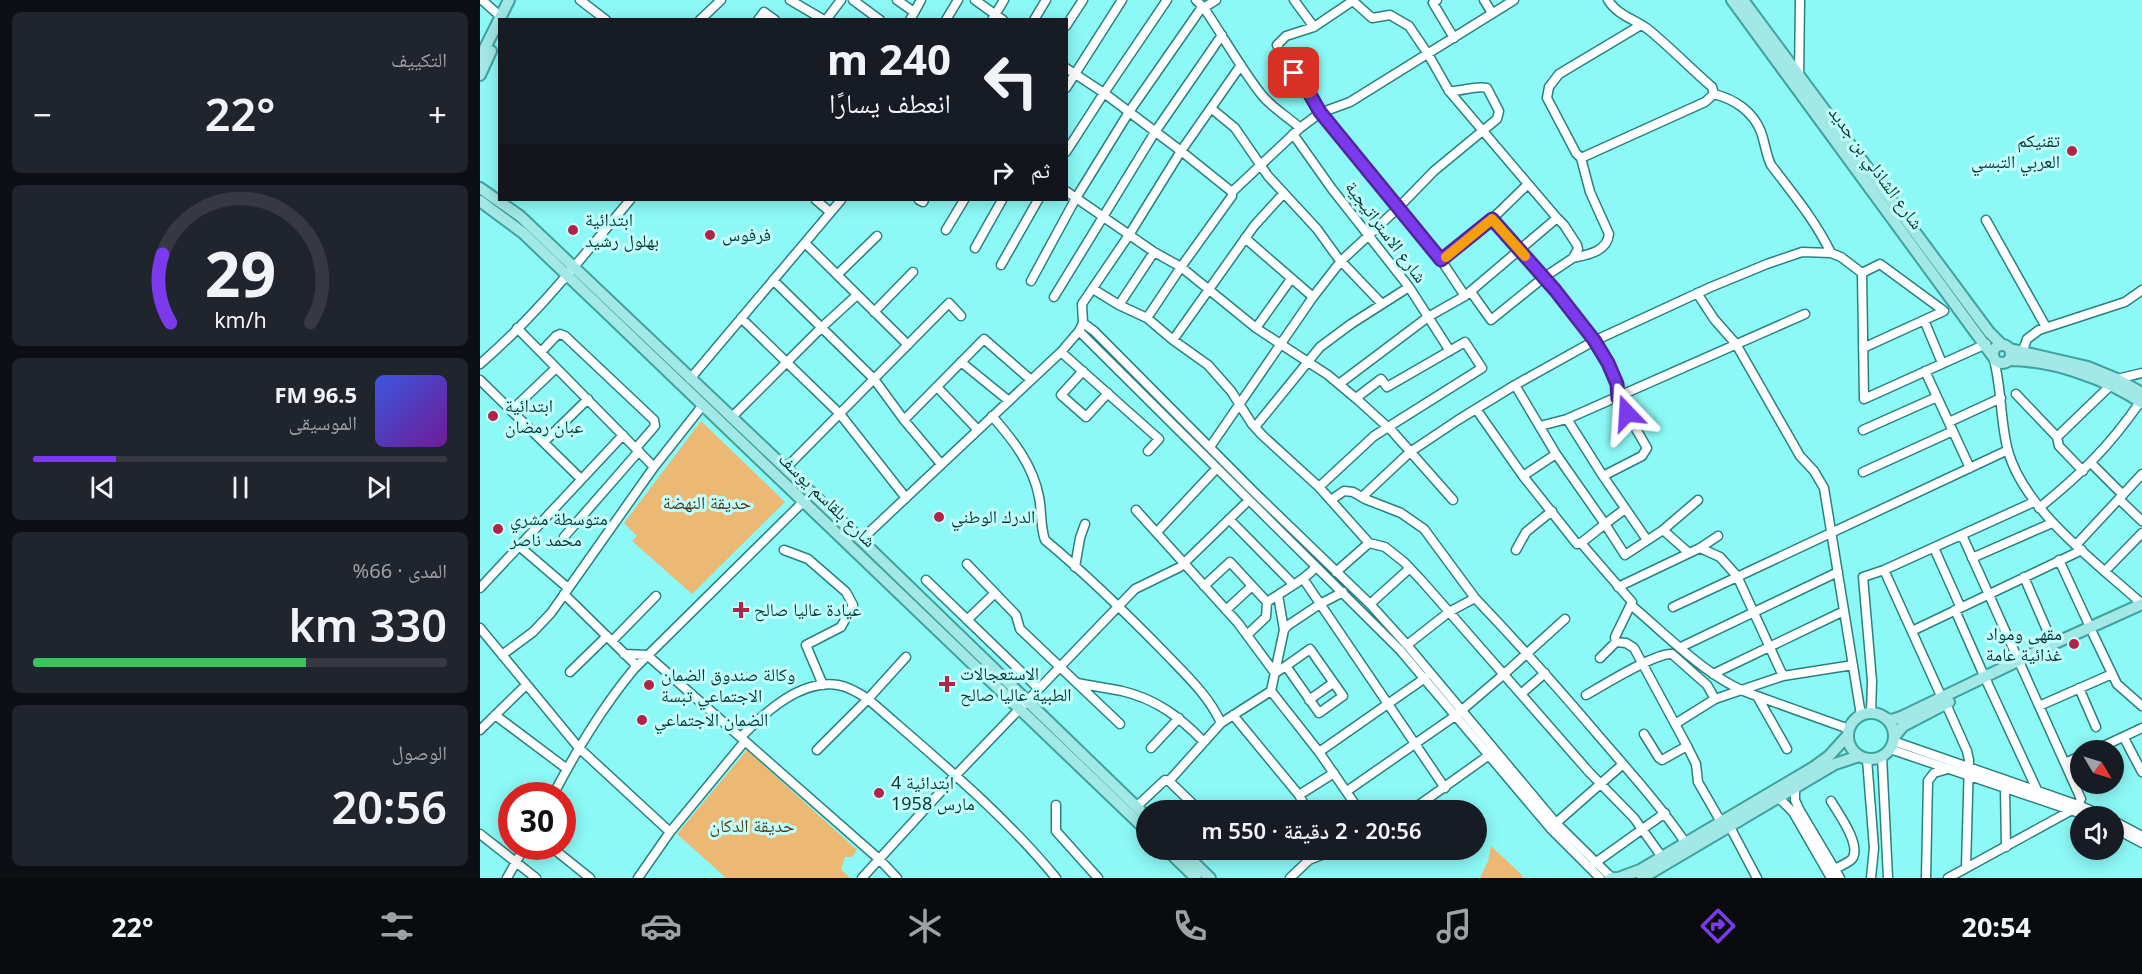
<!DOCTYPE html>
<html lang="ar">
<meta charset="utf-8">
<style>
body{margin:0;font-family:"Noto Sans","Noto Naskh Arabic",sans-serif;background:#20242c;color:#f1f3f6;direction:rtl;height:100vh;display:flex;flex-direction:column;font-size:22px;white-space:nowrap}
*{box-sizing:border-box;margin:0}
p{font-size:20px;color:#9ea1a6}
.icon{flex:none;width:33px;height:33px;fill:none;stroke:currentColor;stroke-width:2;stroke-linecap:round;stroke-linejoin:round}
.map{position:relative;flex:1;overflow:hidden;direction:ltr}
.drawer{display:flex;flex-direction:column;gap:12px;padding:12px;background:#0d0f14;width:480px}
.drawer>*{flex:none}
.top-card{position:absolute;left:18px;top:18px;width:570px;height:183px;border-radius:0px;box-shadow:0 3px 15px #0003;direction:rtl;background:#171b24;color:#f1f3f6;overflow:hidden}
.needle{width:39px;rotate:128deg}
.fabs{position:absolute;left:1590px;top:740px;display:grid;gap:12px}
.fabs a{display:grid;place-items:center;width:54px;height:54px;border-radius:50%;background:#171b24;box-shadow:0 3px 15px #0003;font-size:30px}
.speed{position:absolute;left:18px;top:782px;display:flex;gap:12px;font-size:30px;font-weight:700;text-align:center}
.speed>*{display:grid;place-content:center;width:78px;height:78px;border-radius:50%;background:#171b24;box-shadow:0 3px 15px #0003;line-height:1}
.speed .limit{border:9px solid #d22;background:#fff;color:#111}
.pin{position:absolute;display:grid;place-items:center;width:51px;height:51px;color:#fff;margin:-26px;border-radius:12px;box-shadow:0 3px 9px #0006}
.me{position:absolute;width:66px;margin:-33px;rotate:340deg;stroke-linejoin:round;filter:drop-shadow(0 0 4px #0008)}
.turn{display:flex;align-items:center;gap:21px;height:126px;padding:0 18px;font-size:27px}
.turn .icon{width:78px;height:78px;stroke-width:2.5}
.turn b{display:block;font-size:42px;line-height:51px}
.then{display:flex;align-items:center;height:57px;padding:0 18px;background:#0003;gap:12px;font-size:22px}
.big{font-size:45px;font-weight:600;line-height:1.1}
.drawer .widget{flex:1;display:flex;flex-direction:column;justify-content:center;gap:9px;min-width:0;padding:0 21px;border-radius:9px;background:#20242c}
.drawer .dial{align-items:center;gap:0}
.dial svg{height:156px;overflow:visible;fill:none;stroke:#363941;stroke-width:7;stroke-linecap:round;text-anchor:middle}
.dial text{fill:#f1f3f6;stroke:none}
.song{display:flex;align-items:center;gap:18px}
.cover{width:72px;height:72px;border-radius:9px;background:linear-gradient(135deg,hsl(230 70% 55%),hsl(280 70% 35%))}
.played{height:6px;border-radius:3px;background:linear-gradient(90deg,#7c3aed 20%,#363941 20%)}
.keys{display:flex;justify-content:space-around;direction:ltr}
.heat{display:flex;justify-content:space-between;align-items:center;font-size:33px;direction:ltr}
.charge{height:9px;border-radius:4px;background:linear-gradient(90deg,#34c759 66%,#363941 0)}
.trip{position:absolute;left:656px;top:800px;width:351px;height:60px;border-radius:30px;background:#171b24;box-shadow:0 3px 15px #0003;font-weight:600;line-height:60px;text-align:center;direction:rtl}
.menu{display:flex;height:96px;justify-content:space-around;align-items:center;background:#090b0e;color:#9ea1a6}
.menu .icon{width:42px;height:42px}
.menu .active{color:#7c3aed}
.menu b{font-size:27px;color:#f1f3f6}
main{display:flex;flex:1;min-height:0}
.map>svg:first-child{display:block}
.green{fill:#ecb975}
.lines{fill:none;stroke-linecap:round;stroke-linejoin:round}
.minor-casing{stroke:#2a817f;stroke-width:11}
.major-casing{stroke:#41a19e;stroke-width:14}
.minor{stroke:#fff;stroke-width:8}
.major{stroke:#a1e8e6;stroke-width:10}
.route-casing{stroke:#51269a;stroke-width:15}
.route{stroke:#7c3aed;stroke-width:10}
.slow{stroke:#f59e0b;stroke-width:10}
.poi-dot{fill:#b42246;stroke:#c2fefc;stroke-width:2}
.labels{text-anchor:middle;stroke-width:6;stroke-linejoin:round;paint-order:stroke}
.poi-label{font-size:18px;fill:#043837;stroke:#c2fefc;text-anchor:start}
.street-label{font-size:18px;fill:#043837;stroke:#c2fefc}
.park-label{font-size:18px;fill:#513917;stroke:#c2fefc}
</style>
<main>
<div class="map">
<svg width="1662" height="878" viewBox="0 0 1662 878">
<rect width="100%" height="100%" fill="#8cf9f6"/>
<path class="green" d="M221,421L305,502L212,594L152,541L157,536L144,523Z
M267,750L377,850L372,857H365L361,869L370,878H246L197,834Z
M1011,846L1041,874L1043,878H1000L1008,861Z"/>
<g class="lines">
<defs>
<path id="minor" d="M2,0L21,17
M100,0L126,20
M310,0L344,20
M373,0L400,20
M417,0L434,12
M495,0L523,20
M716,0L724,8C743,36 760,67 781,94C792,108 807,116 820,128
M814,0L834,27
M874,0L834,27L806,36L797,45L805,62L824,84L840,113L961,260L985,296
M957,0L953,3L974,38
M1004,0L1012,13
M1128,0C1138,16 1155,19 1169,30C1191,48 1210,68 1232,87L1234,94L1225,102L1101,158L1096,153L1067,98L1069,87L1079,74L1161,25
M873,1L892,18L910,15L929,26L948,54L969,91L1048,184L1012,219L1063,278L1075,290L1114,341L1133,375L1137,384L1138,398L1167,448L1162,456L1123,476
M220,20L241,0
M278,20L284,12L295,20
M346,20L361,0
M430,20L441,0
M466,20L478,0
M512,20L524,0
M554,20L566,0
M586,26L603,0
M586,68L624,93L701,151L752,192V196L701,267L667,318
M1319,78L1320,0
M586,88L642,0
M1234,94C1254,99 1273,111 1281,132C1285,143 1286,155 1291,165C1313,194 1335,220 1351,253
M732,109L755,128L788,176L837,229L858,258L902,304
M813,134L852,189L929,287L970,351
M586,152L624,93L687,0
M1048,184L1077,218
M586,191L674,252L701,267L776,328L848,375L879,401L912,431L973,500
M752,192L820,128L840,113L870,102L1034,0
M336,200L350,212
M439,200L443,202L444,200
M1506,220L1566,327
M466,230L484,200
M765,238L833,297
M325,243L428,345
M495,248L522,200
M1093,258C1107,255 1127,252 1129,234L1110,192L1101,158
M961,260L1012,219
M521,265L558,200
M1382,273L1384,399L1506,344
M1382,273L1400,264L1464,311L1383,348
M357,275L397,236
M293,280L394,379L424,420L461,464
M551,281L596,198L649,112L720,10L736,0
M613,289L639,305L667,318L693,340L728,365L751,391L772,424L782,435L839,487L889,543L905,547L924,562L942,581L1109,772L1154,818L1182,857
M1217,293L1234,319L1256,344L1320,456L1334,471L1344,488L1381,715
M574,297L675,132L742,35
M639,305L674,252
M394,312L433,272
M261,318L360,414L426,498
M1444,320L1462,363
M603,323L614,331L775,493L890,604L927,645L1076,823L1132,878
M37,328L174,467
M776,328L811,279
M599,331L920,650L1071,829L1120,878
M693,340L774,226L804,193
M61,352L76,336L80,334L85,336L174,420L175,426L156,448
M581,352L679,439L668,451
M1542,353L1547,339L1559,330L1645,302L1662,290
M1514,360C1522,390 1520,421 1528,451C1545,511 1617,563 1662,604
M481,362L529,401
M0,364C56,316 103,256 150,200
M603,371L581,395L606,417L628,393
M1445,371L1490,468
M210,379L361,200
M1637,379L1662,373
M0,380L101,479
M859,384L948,317L985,296L1077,218L1084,225L1097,245L1098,249L1093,258L1063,278L1011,320L991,292
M457,387L498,430
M1536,394L1577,437
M996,409L1043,476L1097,544L1101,543L1125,524L1076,454L1035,385
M31,411L76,368
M512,416C533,440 553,465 559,497C562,511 560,526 565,540C607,575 647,614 686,654C706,675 729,696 741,723
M251,418L342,327L377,295
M424,420L504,339L551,380
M1469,422L1521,398
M1060,426L1087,419
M775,427L840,347L871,324L929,287
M1383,430L1457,397
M64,442L108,399
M730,447L833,297L861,261L917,209L954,171L1017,119L1019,111L1007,88C994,85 982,92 969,91
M1611,463L1643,495
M305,469L469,303L481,316
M1603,471L1579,446L1577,437L1631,385
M1383,472L1473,431
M1043,476L1076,454
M839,487L894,436L1002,368L985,342L907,387L901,379L876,398
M882,497L930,452L978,420L1035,385L1114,341L1231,287L1287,264L1322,252L1351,253L1361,257L1382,273
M1639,499L1662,521
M851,500L864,491L873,492L885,499L921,513L944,529L995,598L969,612L927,645
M1559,508C1601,474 1629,447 1660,402
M1145,509L1125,524L1145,555L1183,530
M656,510L758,623L795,673L806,666
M749,519L813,584
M677,532L737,468
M84,537L159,451
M381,540L581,352L599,331L603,323L602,304L649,235L701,151L761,65
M1167,540L1123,476L1087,419L1325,314
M1101,543L1152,602L1135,637L1136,642L1120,658
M1596,545L1662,474
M39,546L88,588
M1220,548L1240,557L1257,576L1303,676
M1454,548L1480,606
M304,550L328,559L366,592L373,605L361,627L326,645L343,685
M1036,550L1046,532L1072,511
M1209,553L1183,530L1218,500
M1492,558L1572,523
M1579,560L1610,627
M487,564L536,615L540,629L640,724
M595,567L600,538L605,524
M1404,570L1462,698
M1625,571L1662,533
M856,572L889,543
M1544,577L1573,644
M446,580L559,689
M824,580L965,788
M724,586L750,562L787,602L798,595
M1138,587L1220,548L1238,536
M0,588L143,435
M84,594L157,666
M995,598C1038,643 1078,688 1118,735C1148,770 1179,804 1205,842
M890,604L930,568
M1152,606C1188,636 1231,682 1277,696
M1193,607L1528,450
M746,610L772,586
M1475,610L1505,678
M487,620L515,593
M0,628L99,748L190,832
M804,630L798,595C811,586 824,580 835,568
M1432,631L1602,550
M1613,634L1637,684L1662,706
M767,635L786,617L787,602
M132,641L176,596
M1136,642L1146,643L1154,648L1207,746L1216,764L1218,782L1241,822
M1201,647L1358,572
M830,649L863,696L839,713L806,666Z
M144,654L167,655L399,859L417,878
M22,655L53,632L71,613L174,467L223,405
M90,672L127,636
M1233,674L1364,611
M1507,682L1558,792
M597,683C612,686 627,688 642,691C676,699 700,717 724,742
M1599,688L1616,727
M791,691L839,752L879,810
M1041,694L1065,673
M1106,695C1122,686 1176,652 1192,654L1227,685L1235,699L1195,724
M1235,699L1303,676L1373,665
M829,700L853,683
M1466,704L1487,751L1489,760L1486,868
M1559,706L1632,674
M1391,713L1392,681L1383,577L1404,570L1554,502
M15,715L87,769
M753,715L819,795L827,810
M0,730L46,685
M1164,734L1179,758L1182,760L1207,746
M261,737C285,712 321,679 358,685C369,687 379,693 388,699C453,756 521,811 576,878
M1644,738L1662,772
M1413,741L1598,805L1624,816
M671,748L699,718
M1307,749L1277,696L1369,729
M1410,749L1608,816
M337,750L388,699L426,657
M1615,750L1662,728
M839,752L945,678
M1402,756L1408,878
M1387,759L1394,848L1391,878
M1585,763L1600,756
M689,781L741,723L791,691L804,630L807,626L840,604L863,592
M1525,788L1526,847
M1315,790V800L1319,809L1360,878
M867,791L975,716L1023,675L1085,619
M73,795C97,750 121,709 154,669L324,501
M819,795L854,773
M1299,798L1313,812L1351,878
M1351,801C1358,813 1382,845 1372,859C1368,863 1360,866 1355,869
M576,805V831L618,878
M656,807L685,780L689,781L716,807
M932,810L1012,753
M1634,821L1662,836
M1076,823L1143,764
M1250,827L1277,878
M1634,828L1662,843
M0,834L56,878
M70,846L110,878
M1115,863L1185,813
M27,878L45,846
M158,878L190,832L265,741
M382,878L475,776L655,589L700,567L768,501
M810,878L829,860L857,849
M1446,878L1448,781L1454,773L1468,769
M1468,878L1592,810L1598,805L1601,799L1482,535"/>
<path id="major" d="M1252,0L1512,355
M1263,0L1509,332L1522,345
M0,58L29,0
M0,75L11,51
M0,188L40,216L381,540L666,816
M0,201L43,233L132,318L666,830
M1513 354a9 9 0 1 1 18 0a9 9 0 1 1-18 0Z
M1530,349L1608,367L1637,379L1662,393
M1529,360C1572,360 1627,379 1662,403
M1368 736a23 23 0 1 1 46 0a23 23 0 1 1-46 0Z
M1407,719L1412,720L1421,717L1573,644L1662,604
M1414,737L1423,726L1469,702
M686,849L716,878
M700,849L730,878
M1141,877L1160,870L1334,767L1349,756L1368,735
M1131,878H1143
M1162,878L1355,764L1379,756"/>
</defs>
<use href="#minor" class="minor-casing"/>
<use href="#major" class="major-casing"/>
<use href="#minor" class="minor"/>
<use href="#major" class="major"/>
</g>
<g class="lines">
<defs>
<path id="route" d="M814,73L824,84L840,112L961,260L1012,219L1075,290L1114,340L1128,363L1137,384L1138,398L1147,413"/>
</defs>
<use href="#route" class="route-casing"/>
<use href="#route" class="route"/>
<path class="slow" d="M966,257L1012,219L1045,256"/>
</g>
<g class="poi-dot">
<circle cx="1592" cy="151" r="6"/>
<circle cx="93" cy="230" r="6"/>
<circle cx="230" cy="235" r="6"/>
<circle cx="13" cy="416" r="6"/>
<circle cx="459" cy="517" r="6"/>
<circle cx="18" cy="529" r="6"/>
<path d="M258 601h6v6h6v6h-6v6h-6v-6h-6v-6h6z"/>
<circle cx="1594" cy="644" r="6"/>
<path d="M464 675h6v6h6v6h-6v6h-6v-6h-6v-6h6z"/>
<circle cx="169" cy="685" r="6"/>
<circle cx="162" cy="720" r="6"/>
<circle cx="399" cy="793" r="6"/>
</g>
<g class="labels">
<g class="poi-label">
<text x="1580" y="147" text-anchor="end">تقنيكم<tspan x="1580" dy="21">العربي التبسي</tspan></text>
<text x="105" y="226">ابتدائية<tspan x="105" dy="21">بهلول رشيد</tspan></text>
<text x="242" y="241">فرفوس</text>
<text x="25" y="412">ابتدائية<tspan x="25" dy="21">عبان رمضان</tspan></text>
<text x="471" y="523">الدرك الوطني</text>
<text x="30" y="525">متوسطة مشري<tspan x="30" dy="21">محمد ناصر</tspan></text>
<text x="274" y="616">عيادة عاليا صالح</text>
<text x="1582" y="640" text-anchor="end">مقهى ومواد<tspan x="1582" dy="21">غذائية عامة</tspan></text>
<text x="480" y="680">الاستعجالات<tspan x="480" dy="21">الطبية عاليا صالح</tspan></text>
<text x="181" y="681">وكالة صندوق الضمان<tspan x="181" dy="21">الاجتماعي تبسة</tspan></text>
<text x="174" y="726">الضمان الاجتماعي</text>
<text x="411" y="789">ابتدائية 4<tspan x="411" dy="21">مارس 1958</tspan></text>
</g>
<g class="street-label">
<text transform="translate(1396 168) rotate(54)" y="6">شارع الشاذلي بن جديد</text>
<text transform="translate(906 232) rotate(53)" y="6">شارع الاستراتيجية</text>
<text transform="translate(347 500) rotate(44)" y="6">شارع بلقاسم يوسف</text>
</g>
<g class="park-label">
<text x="227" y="509">حديقة النهضة</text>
<text x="272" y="832">حديقة الدكان</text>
</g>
</g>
</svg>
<div class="fabs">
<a><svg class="needle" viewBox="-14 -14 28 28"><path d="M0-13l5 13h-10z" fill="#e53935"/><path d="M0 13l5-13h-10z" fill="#9ea1a6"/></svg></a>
<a><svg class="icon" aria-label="sound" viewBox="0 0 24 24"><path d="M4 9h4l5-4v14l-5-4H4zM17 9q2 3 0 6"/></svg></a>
</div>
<div class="speed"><div class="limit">30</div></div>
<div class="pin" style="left:814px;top:73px;background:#d93025"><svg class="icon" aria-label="arrive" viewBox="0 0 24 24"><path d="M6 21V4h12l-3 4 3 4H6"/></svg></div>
<svg class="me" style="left:1147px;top:413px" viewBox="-20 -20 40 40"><path d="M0-17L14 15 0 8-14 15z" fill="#7c3aed" stroke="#fff" stroke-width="4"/></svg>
<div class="trip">20:56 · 2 دقيقة · 550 m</div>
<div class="top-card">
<div class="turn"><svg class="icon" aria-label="left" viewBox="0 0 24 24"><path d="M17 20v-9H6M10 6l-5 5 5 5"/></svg><div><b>240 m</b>انعطف يسارًا</div></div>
<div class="then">ثم<svg class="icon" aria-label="right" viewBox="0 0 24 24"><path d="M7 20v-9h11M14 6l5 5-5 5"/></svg></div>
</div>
</div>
<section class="drawer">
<div class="widget"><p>التكييف</p>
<div class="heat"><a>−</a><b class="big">22°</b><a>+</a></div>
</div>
<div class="widget dial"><svg viewBox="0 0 100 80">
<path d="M14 69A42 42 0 1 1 86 69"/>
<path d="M14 69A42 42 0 0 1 10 34" stroke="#7c3aed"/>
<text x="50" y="56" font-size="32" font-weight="700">29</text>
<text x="50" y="72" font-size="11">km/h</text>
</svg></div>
<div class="widget">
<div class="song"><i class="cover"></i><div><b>96.5 FM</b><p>الموسيقى</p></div></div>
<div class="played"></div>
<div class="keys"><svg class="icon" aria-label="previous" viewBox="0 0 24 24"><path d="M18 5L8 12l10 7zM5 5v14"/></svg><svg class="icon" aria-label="pause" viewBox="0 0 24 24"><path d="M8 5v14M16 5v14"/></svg><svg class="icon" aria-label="next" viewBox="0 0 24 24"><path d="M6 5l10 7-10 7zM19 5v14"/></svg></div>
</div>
<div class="widget"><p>المدى · 66%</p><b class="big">330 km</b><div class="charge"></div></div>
<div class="widget"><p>الوصول</p><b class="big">20:56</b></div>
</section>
</main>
<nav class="menu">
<b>20:54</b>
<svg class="icon active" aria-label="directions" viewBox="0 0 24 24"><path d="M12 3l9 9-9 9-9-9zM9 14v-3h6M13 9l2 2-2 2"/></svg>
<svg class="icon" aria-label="music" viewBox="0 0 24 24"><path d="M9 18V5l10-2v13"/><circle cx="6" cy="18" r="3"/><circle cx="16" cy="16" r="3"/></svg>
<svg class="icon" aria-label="phone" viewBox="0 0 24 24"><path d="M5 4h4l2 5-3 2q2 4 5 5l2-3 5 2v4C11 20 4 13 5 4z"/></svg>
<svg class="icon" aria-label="climate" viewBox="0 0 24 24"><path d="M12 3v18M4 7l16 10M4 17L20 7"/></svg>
<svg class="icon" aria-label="car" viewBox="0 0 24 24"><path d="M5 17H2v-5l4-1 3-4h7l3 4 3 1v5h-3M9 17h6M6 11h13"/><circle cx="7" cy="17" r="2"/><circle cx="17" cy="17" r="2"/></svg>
<svg class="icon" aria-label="filters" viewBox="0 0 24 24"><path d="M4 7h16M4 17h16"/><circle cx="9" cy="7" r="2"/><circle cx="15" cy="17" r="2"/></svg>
<b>22°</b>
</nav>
